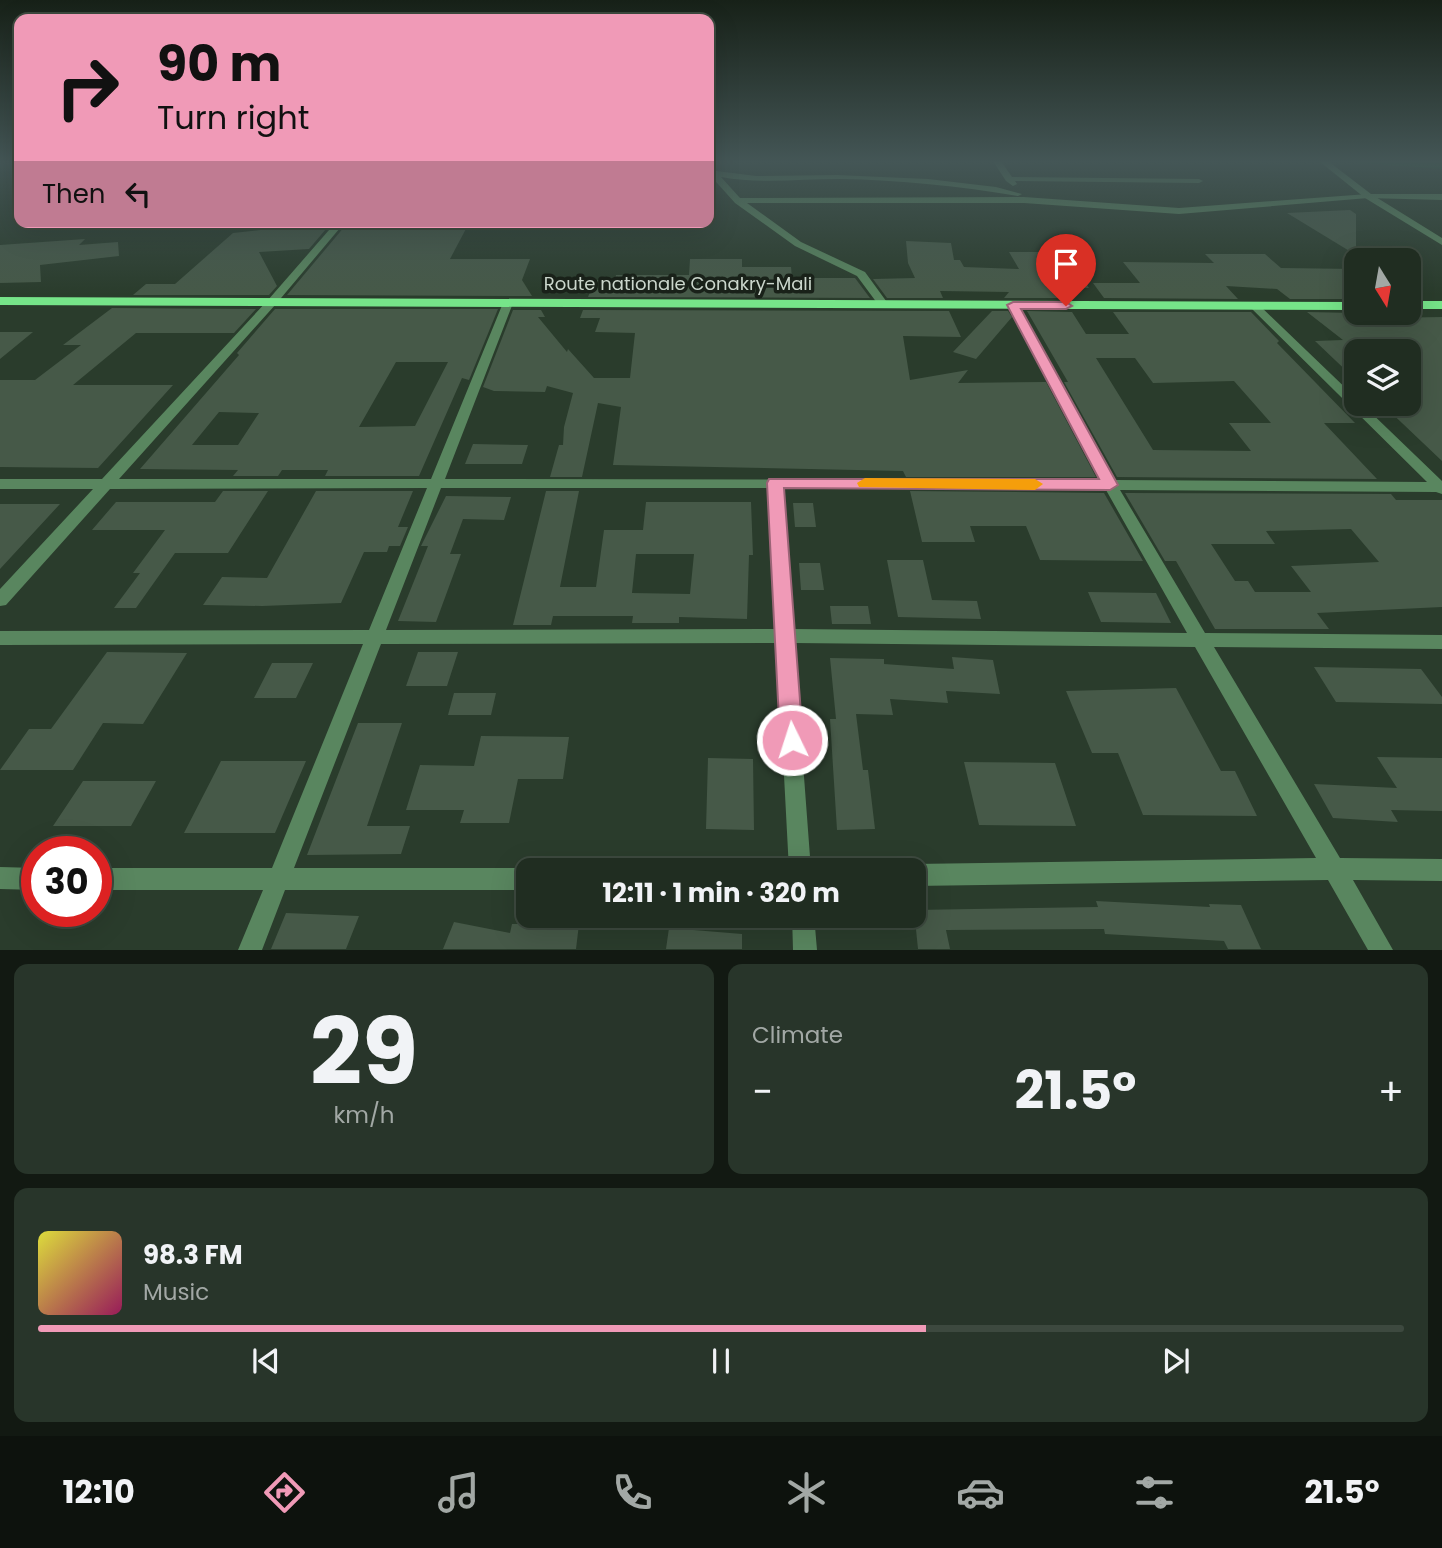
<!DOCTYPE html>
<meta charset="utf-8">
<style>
body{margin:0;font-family:Poppins,sans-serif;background:#28352a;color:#f1f3f6;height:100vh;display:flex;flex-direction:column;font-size:26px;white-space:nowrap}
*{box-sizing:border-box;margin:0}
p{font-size:23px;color:#a2a8a5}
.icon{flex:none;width:38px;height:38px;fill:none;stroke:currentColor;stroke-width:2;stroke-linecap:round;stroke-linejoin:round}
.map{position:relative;height:950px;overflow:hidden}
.details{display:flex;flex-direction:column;gap:14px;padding:14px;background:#121912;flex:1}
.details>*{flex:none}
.banner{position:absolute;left:14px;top:14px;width:700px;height:214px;border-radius:14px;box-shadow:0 7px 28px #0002,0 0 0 2px #3d493f;background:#f09ab7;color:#111;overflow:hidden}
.needle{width:46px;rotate:169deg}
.fabs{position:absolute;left:1344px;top:248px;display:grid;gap:14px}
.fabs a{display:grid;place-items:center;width:77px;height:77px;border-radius:14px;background:#202d21;box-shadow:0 7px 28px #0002,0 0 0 2px #3d493f;font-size:35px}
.speed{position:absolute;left:21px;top:836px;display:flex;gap:14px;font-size:35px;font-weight:700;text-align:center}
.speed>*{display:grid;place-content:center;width:91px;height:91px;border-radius:50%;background:#202d21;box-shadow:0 7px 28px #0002,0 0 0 2px #3d493f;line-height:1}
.speed .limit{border:10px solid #d22;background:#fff;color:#111}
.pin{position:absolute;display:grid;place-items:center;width:60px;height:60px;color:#fff;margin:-72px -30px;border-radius:50% 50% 50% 0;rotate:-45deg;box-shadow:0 0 7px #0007}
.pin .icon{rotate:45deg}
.me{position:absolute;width:77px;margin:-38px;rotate:356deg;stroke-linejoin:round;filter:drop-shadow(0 0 5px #0008)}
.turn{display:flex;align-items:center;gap:24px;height:147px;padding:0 28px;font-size:32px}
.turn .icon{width:91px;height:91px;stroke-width:2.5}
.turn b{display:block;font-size:49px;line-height:60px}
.then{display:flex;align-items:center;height:66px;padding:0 28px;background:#0003;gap:14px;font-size:26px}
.big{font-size:52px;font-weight:700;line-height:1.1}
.details .tile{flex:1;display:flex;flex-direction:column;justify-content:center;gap:10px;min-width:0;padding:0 24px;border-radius:14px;background:#28352a}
.details .dial{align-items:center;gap:0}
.dial b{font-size:91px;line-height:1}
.song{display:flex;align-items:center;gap:21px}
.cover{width:84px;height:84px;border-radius:10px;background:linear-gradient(135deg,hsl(60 70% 55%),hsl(330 70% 35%))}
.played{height:7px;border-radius:4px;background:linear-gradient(90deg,#f09ab7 65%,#3d493f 65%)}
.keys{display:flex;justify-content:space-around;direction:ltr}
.heat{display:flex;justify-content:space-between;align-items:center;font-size:38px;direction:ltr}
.details .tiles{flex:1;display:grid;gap:14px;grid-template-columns:1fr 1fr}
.tile:last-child{grid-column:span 2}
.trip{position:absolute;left:516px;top:858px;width:410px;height:70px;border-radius:14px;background:#202d21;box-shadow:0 7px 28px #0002,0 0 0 2px #3d493f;font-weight:700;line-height:70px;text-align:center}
.menu{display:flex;height:112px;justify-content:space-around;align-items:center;background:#0d120d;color:#a2a8a5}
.menu .icon{width:49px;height:49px}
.menu .current{color:#f09ab7}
.menu b{font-size:32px;color:#f1f3f6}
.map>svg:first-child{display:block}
.green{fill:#135b26}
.building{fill:#465948;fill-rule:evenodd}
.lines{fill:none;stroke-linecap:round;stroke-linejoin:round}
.minor{fill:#59865f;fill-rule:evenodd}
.tertiary{fill:#59865f;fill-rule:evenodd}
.trunk{fill:#76e489;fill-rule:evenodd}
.route{fill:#f09ab7;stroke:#9c6477;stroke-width:2}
.slow{fill:#f59e0b}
.labels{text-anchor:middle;stroke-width:7;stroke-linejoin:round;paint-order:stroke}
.far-street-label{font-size:18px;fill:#cbd6cc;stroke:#192119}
</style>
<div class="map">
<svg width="1442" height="950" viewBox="0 0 1442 950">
<rect width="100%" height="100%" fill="#2a3c2c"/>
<path class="green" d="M1355,161H1442V169L1359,163Z"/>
<path class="building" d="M1350,210L1356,214V255L1287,213Z
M332,222L309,249L259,252L277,286L269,295H133L146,284H175L233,233Z
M468,225L450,259H530L522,280L532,296L287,295L345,226Z
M85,239L79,245L118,242L119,256L40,265L41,282L0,283V245Z
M906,241L951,243L954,260H960L964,267L1019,269L1009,252H1046L1059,269L1077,270L1089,288L1055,287L1063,298H1004L1009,292L940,291L943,298H887L873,279L915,278L908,263Z
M1205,254H1265L1281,268L1356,269V299H1290L1277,289L1226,286L1238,299L1104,298L1093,283H1140L1123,262L1214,263Z
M690,259H742V267H791L792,278H855L870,298L588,297L595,280H615L616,275H689Z
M112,308L256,309L234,333H136L73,385H173L98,468L0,467V380H35L81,345H63Z
M275,309H498L469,380L462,378L419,476H325L328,470H282L278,476H233L238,470L140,469L239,355L237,353ZM396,362H448L415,426L359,427ZM219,412L259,413L238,445H192Z
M513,310H541L545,317H538L567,352L568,349L594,378H630L635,333L595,332L600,318H580L583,310L949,311L961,337L903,336L910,380L968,370L958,383L1046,382L1096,477H906L903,471L613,465L621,407L598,403L582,477H550L559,445H563L564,427L573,393L547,386L545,392L494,391L483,387Z
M992,311H1008L1012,317L976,359L953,352Z
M1027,311L1072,312L1086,334H1129L1113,312H1251L1279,341L1277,343L1355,423H1324L1377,479L1117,477L1064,382H1068ZM1096,358H1135L1153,383L1234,381L1271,423H1229L1251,451L1153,450Z
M1307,312L1356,313V315L1382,316L1385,318L1442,317V461L1382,404H1409V349L1356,350V380L1315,341L1343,340Z
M0,332H33L0,359Z
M473,444L528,445L522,464H465Z
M223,491H268L228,553H175L136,608H114L140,573H133L165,530H92L116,502H215Z
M316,491H413L398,527H408L400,546H389L387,552H364L341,603L262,606L203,605L222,577L267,578Z
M546,491H579L560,587H596L604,530H643L646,502H751L753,555H749L747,619L679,617V623H632L633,616H553L551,625H513ZM636,554H694L690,594L632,593Z
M910,491L1104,493L1143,561L1040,560L1026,526H970L975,542H922Z
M1125,493L1391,494L1396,500H1442V607L1317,613L1329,629H1215L1176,561H1165ZM1351,529L1379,562L1291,566L1311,592H1255L1248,581H1235L1211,544H1275L1266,531Z
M446,496L511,497L504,520L463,519L450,554H461L436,622L398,621L428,546H421Z
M793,503H813L816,527H795Z
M0,504H60L0,569Z
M887,560H923L932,600L977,601L981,619L898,617Z
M799,563H820L824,590H801Z
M1088,592L1156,593L1171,623L1101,622Z
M830,606H868L871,624H832Z
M107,652L187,653L143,724L103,723L73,770H0L29,729H51Z
M418,652H458L447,686H406Z
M952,657L993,660L1000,694L946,691L948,703L890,699L893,715L856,714L863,770H868L875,829L837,830L830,719H836L830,658L884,659V664L954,669Z
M272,663H313L296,698H254Z
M1314,667L1421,669L1442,697V704L1336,702Z
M1176,688L1221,771H1235L1257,816L1143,815L1118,753H1092L1066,691Z
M454,693H496L491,715H448Z
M358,723H402L367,826H410L401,854L307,855Z
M481,736L569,737L563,779H518L509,823H460L464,810H406L420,765L474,766Z
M1377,757L1442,758V811L1391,810L1398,822L1333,818L1314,784L1397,788Z
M708,758L753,759L754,830L706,829Z
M221,761H306L275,833H184Z
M964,762L1055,763L1076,826L979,825Z
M83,781H156L131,826H53Z
M1096,901L1210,907L1209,904L1241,905L1261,949H1228L1224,941L1105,934L1104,929L946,930L950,949H918L914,910L1098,907Z
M286,913L359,916L346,949H271Z
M454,922L510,933L512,924H579L576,949H443Z
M669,928L742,934V949H666Z"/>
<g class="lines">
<path class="minor" d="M993,161H1001L1012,177L1199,179L1203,181L1199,183L1015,181L1017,184L1013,186L1006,181Z
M709,170L756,176L837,175L928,179L996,187L1022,194L1018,196C959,186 900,180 840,179C800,179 760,184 721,177L740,198L1024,197L1179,208L1368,194H1442V200L1368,198L1179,214L1024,203H747L801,242L865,272L889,305L884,308L880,307L857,276L795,246L735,203L709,174Z
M336,222H345L276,304L119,479H431L503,303L508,300L513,303L445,479L1100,480L1008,305L1013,302L1018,305L1115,480L1427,482L1249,306L1250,304H1258L1356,398V404H1362L1442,481V494L1436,492L1120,490L1205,633L1442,635V649L1214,647L1340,858L1442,859V881L1353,880L1393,950H1368L1328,880L914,886V870H905L914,864L1316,858L1195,647L794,643L811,870H789L777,643L381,644L294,868H528L532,870H528V890H285L262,950H238L263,890H96V868H272L363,644L0,645V631L369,630L427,488L110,489L6,605L0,606V589L93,489H0V479H102L268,300ZM441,488H768L776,629L386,630ZM782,488L1106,490L1187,633L793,629Z
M0,867L37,868V890L0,889Z
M792,915H814L817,950H793Z"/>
<path class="tertiary" d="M1319,161H1328L1371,194L1442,238V245L1365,198Z"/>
<path class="trunk" d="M0,297L1356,302V310L0,305Z
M1409,301H1442V309H1409Z"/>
</g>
<linearGradient id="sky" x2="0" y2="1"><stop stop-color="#172118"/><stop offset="0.55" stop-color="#445656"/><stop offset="1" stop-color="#445656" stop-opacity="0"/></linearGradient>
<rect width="1442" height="294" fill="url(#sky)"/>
<path class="route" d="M1013,302H1066L1072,306L1066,309H1021L1118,485L1110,490L784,488L803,740L799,747L792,750L784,747L780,740L767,483L769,479H1099L1007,305Z"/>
<path class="slow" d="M865,478L1035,479L1043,484L1035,490L859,487L857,483Z"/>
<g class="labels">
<g class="far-street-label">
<text x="678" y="290">Route nationale Conakry-Mali</text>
</g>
</g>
</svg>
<div class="fabs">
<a><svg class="needle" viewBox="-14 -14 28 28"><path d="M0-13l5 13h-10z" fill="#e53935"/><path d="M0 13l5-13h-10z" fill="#a2a8a5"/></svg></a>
<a><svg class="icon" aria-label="layers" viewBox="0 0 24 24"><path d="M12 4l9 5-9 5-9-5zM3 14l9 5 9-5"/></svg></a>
</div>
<div class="speed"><div class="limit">30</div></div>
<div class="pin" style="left:1066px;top:306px;background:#d93025"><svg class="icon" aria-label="arrive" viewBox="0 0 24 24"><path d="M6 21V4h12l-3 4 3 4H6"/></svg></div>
<svg class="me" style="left:792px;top:740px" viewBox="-20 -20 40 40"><circle r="17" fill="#f09ab7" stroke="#fff" stroke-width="3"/><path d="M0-11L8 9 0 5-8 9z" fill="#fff"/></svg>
<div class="trip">12:11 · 1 min · 320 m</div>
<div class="banner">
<div class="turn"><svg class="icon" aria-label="right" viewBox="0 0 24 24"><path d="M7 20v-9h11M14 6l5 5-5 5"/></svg><div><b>90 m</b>Turn right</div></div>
<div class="then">Then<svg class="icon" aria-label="left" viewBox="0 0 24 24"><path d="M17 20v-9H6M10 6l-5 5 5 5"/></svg></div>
</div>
</div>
<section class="details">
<div class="tiles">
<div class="tile dial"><b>29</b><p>km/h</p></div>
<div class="tile"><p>Climate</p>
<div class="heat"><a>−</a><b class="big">21.5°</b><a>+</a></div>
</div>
<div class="tile">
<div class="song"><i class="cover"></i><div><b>98.3 FM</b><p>Music</p></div></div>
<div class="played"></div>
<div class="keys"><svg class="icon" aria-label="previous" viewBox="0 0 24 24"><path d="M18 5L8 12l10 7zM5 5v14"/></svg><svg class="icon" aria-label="pause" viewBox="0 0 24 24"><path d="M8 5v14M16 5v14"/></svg><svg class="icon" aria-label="next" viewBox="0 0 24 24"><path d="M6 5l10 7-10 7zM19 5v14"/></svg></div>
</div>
</div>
</section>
<nav class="menu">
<b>12:10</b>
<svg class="icon current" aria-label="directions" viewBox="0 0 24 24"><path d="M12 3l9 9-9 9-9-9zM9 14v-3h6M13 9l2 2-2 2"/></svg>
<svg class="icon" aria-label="music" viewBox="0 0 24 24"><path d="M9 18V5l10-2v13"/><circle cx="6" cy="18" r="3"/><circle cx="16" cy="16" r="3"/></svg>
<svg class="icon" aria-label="phone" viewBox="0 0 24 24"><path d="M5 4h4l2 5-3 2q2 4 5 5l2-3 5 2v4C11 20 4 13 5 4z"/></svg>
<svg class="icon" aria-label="climate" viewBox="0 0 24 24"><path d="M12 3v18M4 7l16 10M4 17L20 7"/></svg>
<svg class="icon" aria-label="car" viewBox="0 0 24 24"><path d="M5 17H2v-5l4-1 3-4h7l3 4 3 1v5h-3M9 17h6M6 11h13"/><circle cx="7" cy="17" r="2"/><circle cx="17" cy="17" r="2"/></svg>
<svg class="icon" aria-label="filters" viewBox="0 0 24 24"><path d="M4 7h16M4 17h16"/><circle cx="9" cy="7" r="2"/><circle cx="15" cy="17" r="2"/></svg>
<b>21.5°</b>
</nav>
